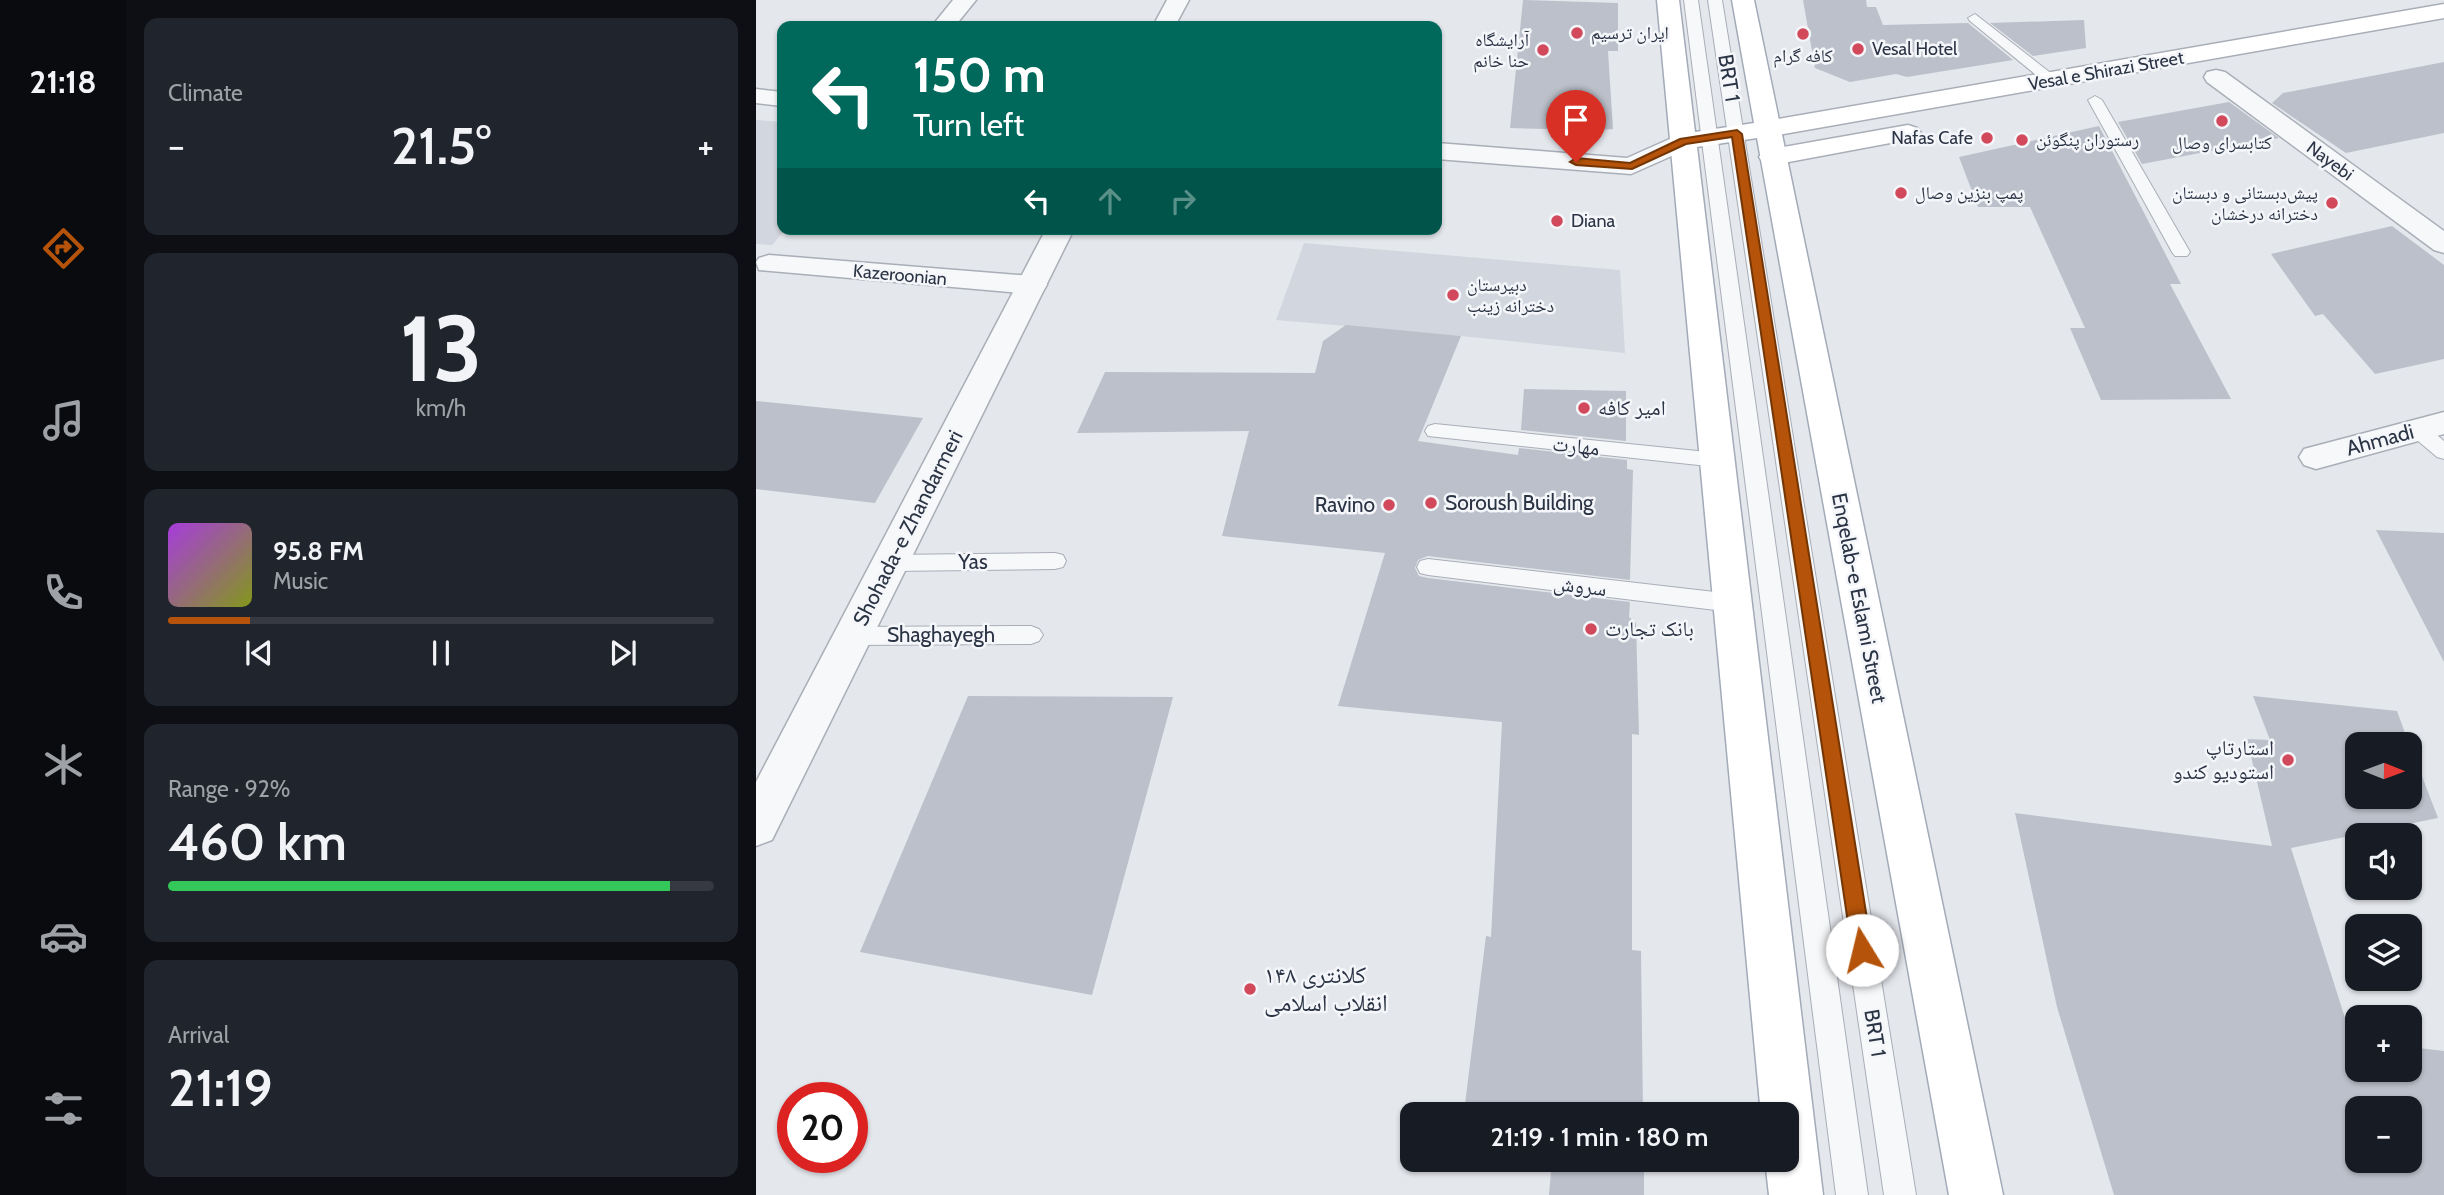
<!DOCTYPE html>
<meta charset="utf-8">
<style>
body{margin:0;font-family:Cabin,"Noto Naskh Arabic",sans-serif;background:#20242c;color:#f1f3f6;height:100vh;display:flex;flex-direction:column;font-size:26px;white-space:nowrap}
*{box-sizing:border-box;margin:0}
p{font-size:23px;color:#9ea1a6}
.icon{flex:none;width:38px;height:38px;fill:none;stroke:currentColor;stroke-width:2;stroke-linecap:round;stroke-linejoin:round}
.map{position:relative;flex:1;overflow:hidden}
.panel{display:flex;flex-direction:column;gap:18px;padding:18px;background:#0d0f14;width:630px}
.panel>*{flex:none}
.guide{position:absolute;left:21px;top:21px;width:665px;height:214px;border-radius:14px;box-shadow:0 2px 5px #0004;background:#00695c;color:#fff;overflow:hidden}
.needle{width:46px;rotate:91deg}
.buttons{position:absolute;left:1589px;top:732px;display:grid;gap:14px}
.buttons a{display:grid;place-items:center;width:77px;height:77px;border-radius:14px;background:#171b24;box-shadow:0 2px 5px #0004;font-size:35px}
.speed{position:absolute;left:21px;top:1082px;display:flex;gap:14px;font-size:35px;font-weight:700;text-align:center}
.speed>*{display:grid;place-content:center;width:91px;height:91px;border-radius:50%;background:#171b24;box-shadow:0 2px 5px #0004;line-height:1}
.speed .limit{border:10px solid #d22;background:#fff;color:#111}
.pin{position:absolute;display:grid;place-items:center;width:60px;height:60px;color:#fff;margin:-72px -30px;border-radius:50% 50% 50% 0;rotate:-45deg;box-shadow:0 0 7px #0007}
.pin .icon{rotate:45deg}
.me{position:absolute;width:77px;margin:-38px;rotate:351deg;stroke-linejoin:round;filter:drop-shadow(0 0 5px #0008)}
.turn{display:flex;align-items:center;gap:24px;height:147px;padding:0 21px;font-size:32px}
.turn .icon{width:91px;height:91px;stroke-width:2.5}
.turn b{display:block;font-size:49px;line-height:60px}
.lanes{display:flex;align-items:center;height:66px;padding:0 21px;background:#0003;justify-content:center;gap:35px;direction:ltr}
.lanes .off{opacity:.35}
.big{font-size:52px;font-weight:600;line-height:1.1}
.panel .widget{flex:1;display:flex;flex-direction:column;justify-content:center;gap:10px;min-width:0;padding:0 24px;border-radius:14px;background:#20242c}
.panel .dial{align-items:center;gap:0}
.dial b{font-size:91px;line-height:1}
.song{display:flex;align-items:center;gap:21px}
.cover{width:84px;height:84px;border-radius:10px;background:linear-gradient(135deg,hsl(280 70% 55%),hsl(70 70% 35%))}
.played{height:7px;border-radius:4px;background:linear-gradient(90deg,#b45309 15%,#363941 15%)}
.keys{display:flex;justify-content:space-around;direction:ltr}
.heat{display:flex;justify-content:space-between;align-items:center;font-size:38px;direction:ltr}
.charge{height:10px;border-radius:5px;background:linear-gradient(90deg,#34c759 92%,#363941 0)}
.trip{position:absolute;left:644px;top:1102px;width:399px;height:70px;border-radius:14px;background:#171b24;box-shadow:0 2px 5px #0004;font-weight:600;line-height:70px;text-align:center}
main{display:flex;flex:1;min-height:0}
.tab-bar{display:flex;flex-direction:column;width:126px;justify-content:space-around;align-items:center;background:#090b0e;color:#9ea1a6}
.tab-bar .icon{width:49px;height:49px}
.tab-bar .active{color:#b45309}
.tab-bar b{font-size:32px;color:#f1f3f6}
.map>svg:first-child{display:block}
.built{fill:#d2d6de}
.building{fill:#bbc0ca;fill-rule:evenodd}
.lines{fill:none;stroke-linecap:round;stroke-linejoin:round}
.service-casing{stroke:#a9aeb7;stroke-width:2}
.minor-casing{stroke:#a9aeb7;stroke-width:3}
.tertiary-casing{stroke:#a9aeb7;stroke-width:3}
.secondary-casing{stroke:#a9aeb7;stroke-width:3}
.primary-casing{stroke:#a3abb8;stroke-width:3}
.service{fill:#f7f8fa;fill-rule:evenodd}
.minor{fill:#f7f8fa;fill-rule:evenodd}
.tertiary{fill:#f7f8fa;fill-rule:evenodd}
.secondary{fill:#fff;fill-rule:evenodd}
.primary{fill:#fff;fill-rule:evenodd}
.route{fill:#b45309;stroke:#753606;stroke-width:2}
.poi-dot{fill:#d1495b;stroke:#f4f6f9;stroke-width:2.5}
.labels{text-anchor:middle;stroke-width:5;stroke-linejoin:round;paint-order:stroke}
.far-poi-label{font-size:18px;fill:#2b3445;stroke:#f4f6f9;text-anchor:start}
.far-street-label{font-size:18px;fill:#2b3445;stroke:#f4f6f9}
.street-label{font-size:21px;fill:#2b3445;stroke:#f4f6f9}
.poi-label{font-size:21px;fill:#2b3445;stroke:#f4f6f9;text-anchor:start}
.near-poi-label{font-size:24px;fill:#2b3445;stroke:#f4f6f9;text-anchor:start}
</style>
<main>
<nav class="tab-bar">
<b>21:18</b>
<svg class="icon active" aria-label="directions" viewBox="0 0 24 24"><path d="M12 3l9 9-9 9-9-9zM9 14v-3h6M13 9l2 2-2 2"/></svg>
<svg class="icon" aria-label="music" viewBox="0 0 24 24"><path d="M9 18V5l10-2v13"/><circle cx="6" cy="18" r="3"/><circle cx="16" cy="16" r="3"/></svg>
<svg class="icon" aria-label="phone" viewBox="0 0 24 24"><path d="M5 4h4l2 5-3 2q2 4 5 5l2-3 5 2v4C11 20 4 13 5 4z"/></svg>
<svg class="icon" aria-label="climate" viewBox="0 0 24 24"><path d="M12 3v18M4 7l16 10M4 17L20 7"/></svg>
<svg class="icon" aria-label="car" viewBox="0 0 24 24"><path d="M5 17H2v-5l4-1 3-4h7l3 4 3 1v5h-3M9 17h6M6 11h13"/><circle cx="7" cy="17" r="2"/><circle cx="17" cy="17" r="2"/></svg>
<svg class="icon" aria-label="filters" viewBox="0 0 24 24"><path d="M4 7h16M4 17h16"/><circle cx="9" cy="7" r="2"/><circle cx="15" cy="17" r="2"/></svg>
</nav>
<section class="panel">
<div class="widget"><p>Climate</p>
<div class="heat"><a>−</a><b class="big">21.5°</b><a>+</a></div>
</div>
<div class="widget dial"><b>13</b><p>km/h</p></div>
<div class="widget">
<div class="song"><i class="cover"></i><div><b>95.8 FM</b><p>Music</p></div></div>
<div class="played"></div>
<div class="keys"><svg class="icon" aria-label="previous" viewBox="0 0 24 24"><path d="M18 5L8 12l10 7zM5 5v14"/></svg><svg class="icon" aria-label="pause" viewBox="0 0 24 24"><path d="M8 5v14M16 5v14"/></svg><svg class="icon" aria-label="next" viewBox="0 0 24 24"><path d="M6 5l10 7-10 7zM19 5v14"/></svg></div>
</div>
<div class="widget"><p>Range · 92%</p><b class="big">460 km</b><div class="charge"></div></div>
<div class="widget"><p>Arrival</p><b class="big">21:19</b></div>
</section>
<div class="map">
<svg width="1688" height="1195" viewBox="0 0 1688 1195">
<rect width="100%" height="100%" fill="#e4e7ec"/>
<path class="built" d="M0,120L26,122V229H30L16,245L0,244Z
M548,243L864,270L869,353L705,336L520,320Z"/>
<path class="building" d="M767,0L862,3V51H852L857,129L829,131L792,129V127L791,129L754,128Z
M1047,0H1110L1111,7H1120L1127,25L1212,23L1257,60L1151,77L1140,74L1094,82L1059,68Z
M1328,20L1330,48L1277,56L1234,23Z
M1688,62V133L1590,153L1516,103L1527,93Z
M1473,102L1523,138L1386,164L1362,122Z
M1343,126L1425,284H1414L1475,399L1345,400L1314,328H1329L1274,207H1222L1203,157Z
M1636,226L1688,265V359L1619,374L1567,314L1559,316L1515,254Z
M590,325L705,336L662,441L762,455L763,448L871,460V469L877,470L874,580L672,556L662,560L659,568L663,576L672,578L874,602L873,617L880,623L883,735L876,734V950L885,951L887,1115H758L708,1112L730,936L735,937L746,722L582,706L629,553L466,536L493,431L321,433L349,372L559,373L567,341Z
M768,389L870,391V441L765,430Z
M0,401L167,418L119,503L0,489Z
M1620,530L1688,533V662Z
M212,696L417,697L336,995L104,952Z
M1497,696L1641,711L1653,744H1601V796H1654V745L1682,818L1535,848L1596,1040L1601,1041V1069H1654V1047L1688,1051V1195H1358L1301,1007L1259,813L1516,846L1491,739L1514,740ZM1601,1108H1654V1160H1601Z
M796,1160H888V1195H793Z"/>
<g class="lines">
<defs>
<path id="service" d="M928,0H942L1112,1195H1080Z
M952,0H966L1160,1195H1128Z
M1219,14L1301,78L1303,81L1301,84H1291L1214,21L1212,18Z
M1339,96L1346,100L1434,252L1431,256H1419L1416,252L1332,100Z
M1662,423L1669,425L1688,441V459L1681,457L1655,435L1652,430L1655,425Z
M679,424L961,453L968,455L971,460L968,465L961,467L672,436L669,431L672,426Z
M299,553L307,555L310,561L307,567L299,569L135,571L127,569L124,563L127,557L135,555Z
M672,559L976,594L984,597L987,603L984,609L976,612L672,575L664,573L661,567L664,561Z
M275,626L283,629L287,635L283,641L275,644L96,645L88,643L84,636L88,629L96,627Z"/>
<path id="minor" d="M197,0H220L199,26H176Z
M1460,70L1469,72L1688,231V253L1678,250L1451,82L1448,77L1451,72Z
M13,255L276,276L287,279L291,285L287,291L276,294L3,270L0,262L3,258Z
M1688,412V434L1560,469L1548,465L1543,457L1548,449Z"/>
<path id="tertiary" d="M411,0H433L419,26H397Z
M0,89L26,92V106L0,103Z
M927,133L936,135L940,141L936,147L875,174L681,159V143L871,158Z
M290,229H318L16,840L0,846V782Z"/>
<path id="secondary" d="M1688,4V18L1011,137L1002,134L998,129L1002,124L1011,121Z
M1152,125L1161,128L1165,133L1161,138L1016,165L1007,163L1003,157L1007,151L1016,149Z"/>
<path id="primary" d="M901,0H923L939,132L998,123L976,0H998L1247,1195H1193L1001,138L941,147L1067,1195H1013L1009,1160H1031V1115H1005Z"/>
</defs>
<use href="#service" class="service-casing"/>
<use href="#minor" class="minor-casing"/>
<use href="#tertiary" class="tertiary-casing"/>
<use href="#secondary" class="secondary-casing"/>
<use href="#primary" class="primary-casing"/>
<use href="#service" class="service"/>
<use href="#minor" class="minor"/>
<use href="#tertiary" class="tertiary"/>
<use href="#secondary" class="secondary"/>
<use href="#primary" class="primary"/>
</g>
<path class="route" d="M981,130L986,134L1116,950L1113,957L1106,960L1099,957L1096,950L976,137L930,144L876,169L820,165L814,162L820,158L874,163L924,139Z"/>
<g class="poi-dot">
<circle cx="821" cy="33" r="7"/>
<circle cx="1047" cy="34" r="7"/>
<circle cx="1102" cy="49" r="7"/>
<circle cx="787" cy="50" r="7"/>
<circle cx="1466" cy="121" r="7"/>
<circle cx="1231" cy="138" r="7"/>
<circle cx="1266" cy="140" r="7"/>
<circle cx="1145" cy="193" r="7"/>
<circle cx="1576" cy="203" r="7"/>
<circle cx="801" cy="221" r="7"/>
<circle cx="697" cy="295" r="7"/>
<circle cx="828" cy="408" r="7"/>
<circle cx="675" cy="503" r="7"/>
<circle cx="633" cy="505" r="7"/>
<circle cx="835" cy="629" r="7"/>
<circle cx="1532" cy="760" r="7"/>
<circle cx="494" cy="989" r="7"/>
</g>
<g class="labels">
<g class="far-poi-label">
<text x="835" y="39">ایران ترسیم</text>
<text x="773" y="46" text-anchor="end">آرایشگاه<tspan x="773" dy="21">حنا خانم</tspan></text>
<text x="1116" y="55">Vesal Hotel</text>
<text x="1047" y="62" text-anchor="middle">کافه گرام</text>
<text x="1217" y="144" text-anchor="end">Nafas Cafe</text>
<text x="1280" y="146">رستوران پنگوئن</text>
<text x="1466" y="149" text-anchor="middle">کتابسرای وصال</text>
<text x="1159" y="199">پمپ بنزین وصال</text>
<text x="1562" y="199" text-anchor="end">پیش‌دبستانی و دبستان<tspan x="1562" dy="21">دخترانه درخشان</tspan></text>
<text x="815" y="227">Diana</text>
<text x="711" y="291">دبیرستان<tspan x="711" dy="21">دخترانه زینب</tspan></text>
</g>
<g class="far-street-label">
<text transform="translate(1350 71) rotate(-10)" y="6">Vesal e Shirazi Street</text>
<text transform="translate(1574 161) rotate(36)" y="6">Nayebi</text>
<text transform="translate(144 275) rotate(5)" y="6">Kazeroonian</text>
</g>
<g class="street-label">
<text transform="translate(973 78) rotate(81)" y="7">BRT 1</text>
<text transform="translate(1624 440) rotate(-15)" y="7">Ahmadi</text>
<text transform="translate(820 446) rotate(6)" y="7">مهارت</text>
<text transform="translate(152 528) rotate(-63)" y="7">Shohada-e Zhandarmeri</text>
<text x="217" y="569">Yas</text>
<text transform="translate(824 586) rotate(7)" y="7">سروش</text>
<text transform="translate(1103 598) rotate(79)" y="7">Enqelab-e Eslami Street</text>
<text x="185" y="642">Shaghayegh</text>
<text transform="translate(1119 1033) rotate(81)" y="7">BRT 1</text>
</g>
<g class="poi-label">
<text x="842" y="415">امیر کافه</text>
<text x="689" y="510">Soroush Building</text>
<text x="619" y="512" text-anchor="end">Ravino</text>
<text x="849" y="636">بانک تجارت</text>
<text x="1518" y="755" text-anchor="end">استارتاپ<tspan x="1518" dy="24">استودیو کندو</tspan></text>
</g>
<g class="near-poi-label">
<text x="508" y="983">کلانتری ۱۴۸<tspan x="508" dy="28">انقلاب اسلامی</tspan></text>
</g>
</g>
</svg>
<div class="buttons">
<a><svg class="needle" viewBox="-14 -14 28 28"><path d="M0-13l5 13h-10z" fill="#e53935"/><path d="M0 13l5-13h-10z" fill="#9ea1a6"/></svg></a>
<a><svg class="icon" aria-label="sound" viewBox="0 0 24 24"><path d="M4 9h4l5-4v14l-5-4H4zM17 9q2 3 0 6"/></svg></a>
<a><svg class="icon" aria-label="layers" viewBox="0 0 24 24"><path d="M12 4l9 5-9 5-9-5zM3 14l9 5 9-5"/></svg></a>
<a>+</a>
<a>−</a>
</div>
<div class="speed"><div class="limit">20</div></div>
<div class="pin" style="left:820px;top:162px;background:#d93025"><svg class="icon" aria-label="arrive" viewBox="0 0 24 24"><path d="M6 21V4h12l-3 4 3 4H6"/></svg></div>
<svg class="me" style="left:1106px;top:950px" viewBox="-20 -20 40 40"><circle r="19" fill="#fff"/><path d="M0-13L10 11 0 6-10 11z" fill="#b45309"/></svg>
<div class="trip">21:19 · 1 min · 180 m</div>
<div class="guide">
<div class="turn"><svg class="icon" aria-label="left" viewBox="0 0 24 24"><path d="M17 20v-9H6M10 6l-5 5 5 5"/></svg><div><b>150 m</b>Turn left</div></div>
<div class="lanes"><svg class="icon" aria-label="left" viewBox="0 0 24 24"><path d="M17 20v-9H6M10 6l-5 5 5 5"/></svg><svg class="icon off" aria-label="ahead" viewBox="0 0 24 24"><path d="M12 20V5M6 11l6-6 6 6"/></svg><svg class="icon off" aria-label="right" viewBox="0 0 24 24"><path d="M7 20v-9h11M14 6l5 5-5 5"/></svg></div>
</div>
</div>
</main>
